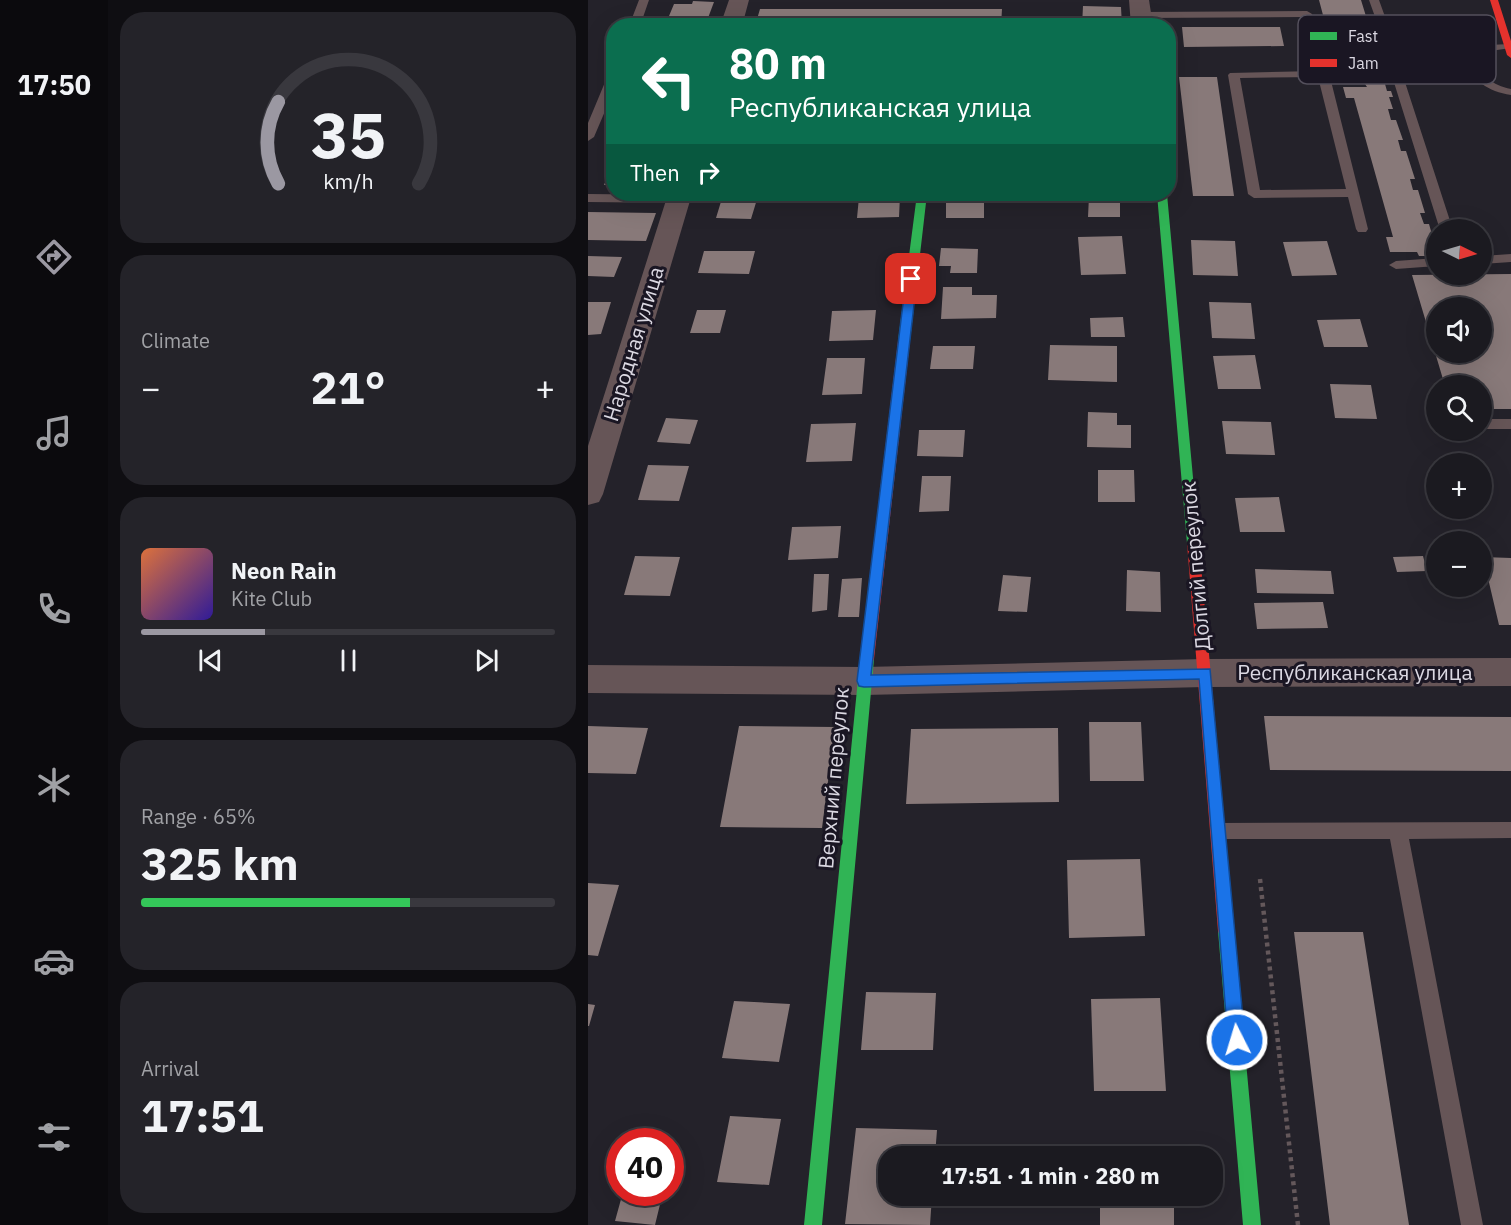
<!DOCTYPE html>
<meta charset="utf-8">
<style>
body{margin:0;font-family:"IBM Plex Sans",sans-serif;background:#242329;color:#f1f3f6;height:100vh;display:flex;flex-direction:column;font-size:22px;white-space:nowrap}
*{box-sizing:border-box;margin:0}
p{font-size:20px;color:#a0a1a5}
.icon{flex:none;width:33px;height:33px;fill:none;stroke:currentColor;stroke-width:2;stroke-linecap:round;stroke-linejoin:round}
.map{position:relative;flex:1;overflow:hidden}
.sheet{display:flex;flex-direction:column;gap:12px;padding:12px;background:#0f0e12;width:480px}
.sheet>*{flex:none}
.banner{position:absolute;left:18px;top:18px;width:570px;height:183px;border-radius:24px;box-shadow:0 6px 24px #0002,0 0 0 2px #39383e;background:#0b6e4f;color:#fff;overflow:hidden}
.needle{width:39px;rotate:95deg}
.controls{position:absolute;left:838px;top:219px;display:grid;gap:12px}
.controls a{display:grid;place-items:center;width:66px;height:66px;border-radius:50%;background:#1b1a20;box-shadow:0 6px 24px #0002,0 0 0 2px #39383e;font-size:30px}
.speed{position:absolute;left:18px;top:1128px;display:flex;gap:12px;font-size:30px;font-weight:700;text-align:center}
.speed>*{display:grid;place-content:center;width:78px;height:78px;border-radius:50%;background:#1b1a20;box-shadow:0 6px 24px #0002,0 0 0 2px #39383e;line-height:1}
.speed .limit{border:9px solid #d22;background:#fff;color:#111}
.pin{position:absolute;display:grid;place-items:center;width:51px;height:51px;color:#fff;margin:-26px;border-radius:12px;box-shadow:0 3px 9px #0006}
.me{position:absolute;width:66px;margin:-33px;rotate:355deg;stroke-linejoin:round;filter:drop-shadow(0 0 4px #0008)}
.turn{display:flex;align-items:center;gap:21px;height:126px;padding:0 24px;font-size:27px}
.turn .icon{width:78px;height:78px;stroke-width:2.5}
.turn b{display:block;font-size:42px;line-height:51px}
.then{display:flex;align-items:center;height:57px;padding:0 24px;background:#0003;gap:12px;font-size:22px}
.big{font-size:45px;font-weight:700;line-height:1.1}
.sheet .tile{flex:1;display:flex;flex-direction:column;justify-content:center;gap:9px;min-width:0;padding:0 21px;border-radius:24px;background:#242329}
.sheet .dial{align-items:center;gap:0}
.dial svg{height:156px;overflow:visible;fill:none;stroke:#39383e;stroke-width:7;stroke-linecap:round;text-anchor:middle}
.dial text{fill:#f1f3f6;stroke:none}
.song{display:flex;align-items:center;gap:18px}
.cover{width:72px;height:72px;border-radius:9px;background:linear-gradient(135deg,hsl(20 70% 55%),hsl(250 70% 35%))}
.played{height:6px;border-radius:3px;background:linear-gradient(90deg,#9b98a2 30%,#39383e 30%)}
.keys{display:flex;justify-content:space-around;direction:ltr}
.heat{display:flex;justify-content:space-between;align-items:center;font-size:33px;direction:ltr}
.charge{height:9px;border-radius:4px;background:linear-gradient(90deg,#34c759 65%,#39383e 0)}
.trip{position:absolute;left:290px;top:1146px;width:345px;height:60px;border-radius:24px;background:#1b1a20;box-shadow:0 6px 24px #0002,0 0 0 2px #39383e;font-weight:700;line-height:60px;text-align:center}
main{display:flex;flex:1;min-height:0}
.tab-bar{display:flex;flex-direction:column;width:108px;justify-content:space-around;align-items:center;background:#0b0a0d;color:#a0a1a5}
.tab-bar .icon{width:42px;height:42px}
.tab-bar .current{color:#9b98a2}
.tab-bar b{font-size:27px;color:#f1f3f6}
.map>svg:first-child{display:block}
.building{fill:#887979;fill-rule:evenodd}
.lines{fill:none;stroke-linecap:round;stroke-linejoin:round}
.path{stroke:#64585b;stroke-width:4.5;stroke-dasharray:4 4;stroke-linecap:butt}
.lane{fill:#665557;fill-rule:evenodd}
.street{fill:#665557;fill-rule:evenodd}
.fast{fill:#30b455;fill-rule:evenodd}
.jam{fill:#e5322d;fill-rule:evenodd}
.route{fill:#1a73e8;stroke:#114b97;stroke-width:1.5}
.labels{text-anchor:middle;stroke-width:6;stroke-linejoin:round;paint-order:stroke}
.street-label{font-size:21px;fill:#dbd8e2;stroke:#1a1623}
.key{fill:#1a1623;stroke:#54505c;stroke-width:1.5}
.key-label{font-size:16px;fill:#dbd8e2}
</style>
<main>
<nav class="tab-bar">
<b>17:50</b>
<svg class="icon current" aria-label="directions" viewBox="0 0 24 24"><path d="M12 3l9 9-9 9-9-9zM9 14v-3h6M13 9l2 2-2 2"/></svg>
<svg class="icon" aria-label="music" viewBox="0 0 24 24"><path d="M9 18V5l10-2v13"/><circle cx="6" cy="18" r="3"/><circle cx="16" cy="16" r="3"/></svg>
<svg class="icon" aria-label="phone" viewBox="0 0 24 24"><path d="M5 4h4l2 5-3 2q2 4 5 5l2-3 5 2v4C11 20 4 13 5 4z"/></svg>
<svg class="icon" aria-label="climate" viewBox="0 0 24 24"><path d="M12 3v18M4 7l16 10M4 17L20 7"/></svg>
<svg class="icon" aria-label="car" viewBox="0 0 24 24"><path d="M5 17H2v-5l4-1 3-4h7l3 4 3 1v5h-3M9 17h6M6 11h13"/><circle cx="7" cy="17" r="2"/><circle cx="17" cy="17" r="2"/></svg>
<svg class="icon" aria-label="filters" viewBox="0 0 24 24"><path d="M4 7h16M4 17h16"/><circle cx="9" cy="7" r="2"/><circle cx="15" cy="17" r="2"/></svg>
</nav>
<section class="sheet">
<div class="tile dial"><svg viewBox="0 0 100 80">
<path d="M14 69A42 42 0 1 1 86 69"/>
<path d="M14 69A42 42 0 0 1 14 27" stroke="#9b98a2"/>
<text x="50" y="56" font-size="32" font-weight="700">35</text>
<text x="50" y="72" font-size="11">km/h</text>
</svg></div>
<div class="tile"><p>Climate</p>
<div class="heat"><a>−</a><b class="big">21°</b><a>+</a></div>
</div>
<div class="tile">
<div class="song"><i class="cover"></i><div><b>Neon Rain</b><p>Kite Club</p></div></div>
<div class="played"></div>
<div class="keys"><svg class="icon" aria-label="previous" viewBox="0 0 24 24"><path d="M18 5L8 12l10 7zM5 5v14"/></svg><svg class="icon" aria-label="pause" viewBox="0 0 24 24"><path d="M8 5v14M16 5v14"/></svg><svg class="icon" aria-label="next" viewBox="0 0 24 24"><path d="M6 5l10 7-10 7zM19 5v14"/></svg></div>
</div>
<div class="tile"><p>Range · 65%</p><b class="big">325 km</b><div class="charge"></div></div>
<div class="tile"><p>Arrival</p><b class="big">17:51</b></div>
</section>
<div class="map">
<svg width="923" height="1225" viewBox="0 0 923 1225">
<rect width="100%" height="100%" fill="#24222a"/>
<path class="building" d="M731,0H773L789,52H763V49H744Z
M105,1L126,2L117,26H81L85,16H81L86,4H104Z
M495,6L533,7L534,26H494Z
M172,9H414L413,26H167Z
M594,27H692L696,46L596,47Z
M591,77H629L646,196H605Z
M777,84H797L799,91H803L805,97H801L805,109H800L803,120H808L815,140H810L813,151H818L827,179H822L825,190H830L837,213H832L836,224H841L845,238H849V256H831L829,252H802L798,237H805L766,98H758L755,87H779Z
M25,162L26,185H16Z
M135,195L170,196L163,219L128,218Z
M312,196L311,217L269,218L271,197Z
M501,196L532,197V217H500Z
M396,201V218H358V202Z
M0,212L68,213L58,241L0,240Z
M534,236L538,274L493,275L490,237Z
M603,240L647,241L650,276L605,275Z
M739,241L749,275L704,276L695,242Z
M353,248L390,249L389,273H362L363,266H351Z
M116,251H167L161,274L110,273Z
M0,256L34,257L26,277L0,276Z
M923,274V409H894V386H857L824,275ZM849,308H894V352H849Z
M355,287H384V295H409L408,318L353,319Z
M0,302H23L13,334L0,335Z
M621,302L663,303L667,339L624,338Z
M109,310H138L132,333H102Z
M288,310L285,340L241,341L244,311Z
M535,317L537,337H503L502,318Z
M772,319L780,347H736L729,320Z
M462,345L529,346V382L460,380Z
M345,346H387L385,369H342Z
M667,355L673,389H630L625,356Z
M239,358H277L274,394L234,395Z
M742,384L783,385L789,419L747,418Z
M500,412L529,413V425H543V448L499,447Z
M78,418L110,420L102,444L69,442Z
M634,421L683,422L687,455L638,454Z
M268,423L264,461L218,462L223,424Z
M331,430H377L375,457L329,456Z
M60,465L101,466L91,501L50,500Z
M510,470H546L547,502H510Z
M334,476H363L361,511L331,512Z
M691,497L697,532H652L647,498Z
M253,526L250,558L200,560L204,527Z
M47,556L92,557L82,596L36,595Z
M835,556L839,571L809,572L805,557Z
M895,557L923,558V625H911Z
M667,569L743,571L746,594L669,593Z
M539,570L572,572L573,612L538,611Z
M226,574H241L239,610L224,612Z
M415,575L443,577L439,612L410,611Z
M274,578L271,617H250L254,579Z
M735,602L740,628L669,629L666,603Z
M676,716L923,717V771L682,770Z
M501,722H553L556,781H502Z
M0,726L60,728L48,774L0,773Z
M151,726L247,727L234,828L132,827Z
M470,728L471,802L318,804L323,729Z
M552,859L557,936L481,938L479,860Z
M0,883L31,885L10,956L0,955Z
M706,932H775L821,1225H742Z
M278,992L348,993L345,1050H273Z
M572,998L578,1091H506L503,999Z
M146,1001L202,1004L191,1062L134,1058Z
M0,1004L7,1005L1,1026H0Z
M142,1116L193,1119L181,1185L129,1182Z
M268,1128L349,1130L347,1156H300V1196H344L342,1225L257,1224Z
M35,1192H75L67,1225L27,1221Z
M512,1196H586V1225H512Z"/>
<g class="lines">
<path class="path" d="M672,879L710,1225"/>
<path class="lane" d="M51,0H61L52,26H41Z
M781,0H791L810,53L881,52L900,45L923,44V48L902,51L889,57C893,76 904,85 923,89V95C900,91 884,82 878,58L812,60L814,73L865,230H852L804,76L742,77L780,229L778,232H770L768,229L760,197L666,198L660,194L640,75L642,73L729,71L727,65L733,62L737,63L740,70H802L801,60H727L715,17L552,18L547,15L552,12L719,11L724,14L736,55L800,53ZM730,77L758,189L672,190L652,78Z
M26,72V90L6,137L0,141V123L20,75Z
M0,194L90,195L96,199L90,203L0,202Z
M923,254V262L894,264V256Z
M849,258V266L808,269L801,265L808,261Z
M894,419H923V429H894Z
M923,822V838L821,839L895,1225H873L802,839H631L624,837L622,831L624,825L631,823Z"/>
<path class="street" d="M141,0H161L154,26H132Z
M541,0H561L565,26H543Z
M80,194H104L15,494L11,502L0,505V446Z
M923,658V686L617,687L276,695L0,693V665L276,667L617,659Z"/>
<path class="fast" d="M329,194H339L322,341L316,345L310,341Z
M569,194H579L611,543L605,548L599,543Z
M279,653L284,655L286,659L234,1225H216L272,659L274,655Z
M638,923L644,926L646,931L673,1225H655L630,931L632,926Z"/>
<path class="jam" d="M902,0H910L923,41V58L919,55Z
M316,337L322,341L286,659L284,663H274L272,659L310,341Z
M605,538L611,543L646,931L644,936L638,939L632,936L630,931L599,543Z"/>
</g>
<path class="route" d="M323,275L329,279L283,675L622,669L657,1040L655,1045L649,1048L643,1045L640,1040L611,679L276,687L271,686L269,681L318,279Z"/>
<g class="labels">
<g class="street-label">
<text transform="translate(46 344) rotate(-73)" y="7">Народная улица</text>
<text transform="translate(608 566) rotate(-95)" y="7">Долгий переулок</text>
<text x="767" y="680">Республиканская улица</text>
<text transform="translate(246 778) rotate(-85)" y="7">Верхний переулок</text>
</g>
</g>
<rect x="710" y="15" width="198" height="69" rx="9" class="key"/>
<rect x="722" y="32" width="27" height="8" fill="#30b455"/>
<rect x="722" y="59" width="27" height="8" fill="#e5322d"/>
<g class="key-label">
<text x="760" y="42">Fast</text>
<text x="760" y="69">Jam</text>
</g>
</svg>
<div class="controls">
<a><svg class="needle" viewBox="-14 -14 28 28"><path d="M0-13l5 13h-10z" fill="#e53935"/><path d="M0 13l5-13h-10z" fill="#a0a1a5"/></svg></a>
<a><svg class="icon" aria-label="sound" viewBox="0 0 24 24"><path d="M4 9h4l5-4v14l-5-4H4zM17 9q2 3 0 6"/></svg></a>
<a><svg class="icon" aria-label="search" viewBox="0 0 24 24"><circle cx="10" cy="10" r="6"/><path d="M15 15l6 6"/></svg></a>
<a>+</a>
<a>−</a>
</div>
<div class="speed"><div class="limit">40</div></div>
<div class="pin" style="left:323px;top:279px;background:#d93025"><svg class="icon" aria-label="arrive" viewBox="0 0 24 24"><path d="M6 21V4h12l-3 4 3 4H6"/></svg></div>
<svg class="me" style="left:649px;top:1040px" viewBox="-20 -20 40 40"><circle r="17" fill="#1a73e8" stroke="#fff" stroke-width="3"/><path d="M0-11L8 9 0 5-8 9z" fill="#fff"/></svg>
<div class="trip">17:51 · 1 min · 280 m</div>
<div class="banner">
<div class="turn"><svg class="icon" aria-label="left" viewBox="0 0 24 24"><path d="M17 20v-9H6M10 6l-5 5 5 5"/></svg><div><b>80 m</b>Республиканская улица</div></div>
<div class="then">Then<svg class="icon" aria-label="right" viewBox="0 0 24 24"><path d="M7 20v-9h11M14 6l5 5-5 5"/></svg></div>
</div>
</div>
</main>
